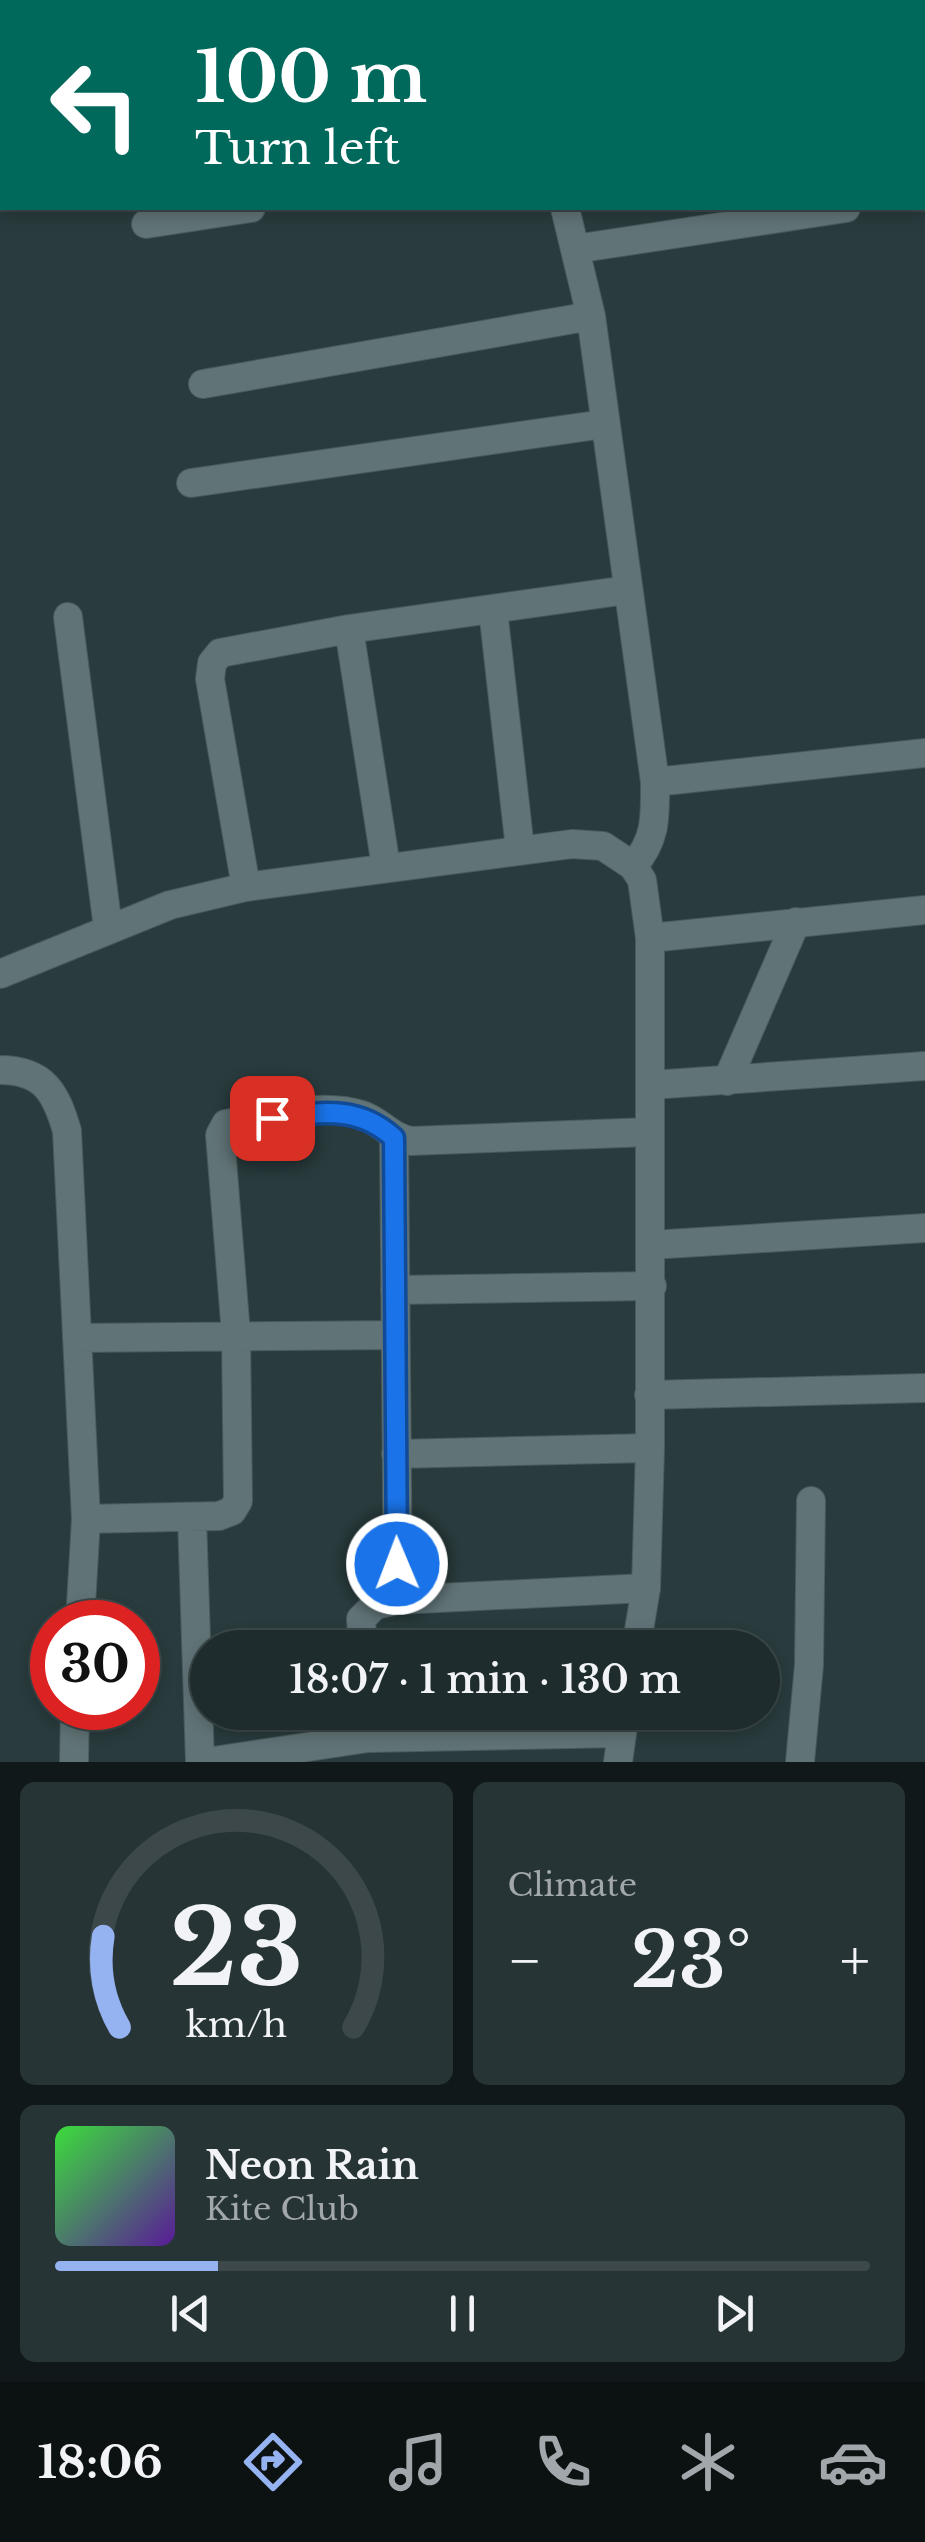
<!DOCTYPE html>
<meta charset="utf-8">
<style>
body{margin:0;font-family:"Libre Baskerville",serif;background:#273436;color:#f1f3f6;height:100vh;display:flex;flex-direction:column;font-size:38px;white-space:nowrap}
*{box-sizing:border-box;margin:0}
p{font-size:32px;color:#a1a7aa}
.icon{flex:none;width:55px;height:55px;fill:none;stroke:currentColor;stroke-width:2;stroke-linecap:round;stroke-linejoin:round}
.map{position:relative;height:1762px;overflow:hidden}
.panel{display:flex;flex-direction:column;gap:20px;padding:20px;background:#111819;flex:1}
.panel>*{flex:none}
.hud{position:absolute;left:0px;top:0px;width:925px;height:210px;box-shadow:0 5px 15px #0003,0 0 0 2px #3c484a;background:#00695c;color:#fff;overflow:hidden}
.speed{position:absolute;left:30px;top:1600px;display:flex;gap:20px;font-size:50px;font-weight:700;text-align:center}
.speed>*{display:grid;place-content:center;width:130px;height:130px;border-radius:50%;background:#1f2c2e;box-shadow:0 5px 15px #0003,0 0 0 2px #3c484a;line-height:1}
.speed .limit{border:15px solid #d22;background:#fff;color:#111}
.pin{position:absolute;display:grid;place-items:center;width:85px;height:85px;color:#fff;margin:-42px;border-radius:20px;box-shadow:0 5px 15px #0006}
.me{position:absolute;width:110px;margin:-55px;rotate:359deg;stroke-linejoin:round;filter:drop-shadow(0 0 8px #0008)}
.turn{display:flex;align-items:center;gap:35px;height:210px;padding:0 30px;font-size:45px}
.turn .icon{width:130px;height:130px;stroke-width:2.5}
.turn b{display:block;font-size:70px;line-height:85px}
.big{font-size:75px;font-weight:600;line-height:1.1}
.panel .widget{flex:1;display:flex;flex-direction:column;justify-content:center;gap:15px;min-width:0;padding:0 35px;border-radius:15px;background:#273436}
.panel .dial{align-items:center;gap:0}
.dial svg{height:260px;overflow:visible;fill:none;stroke:#3c484a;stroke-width:7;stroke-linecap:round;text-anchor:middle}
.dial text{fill:#f1f3f6;stroke:none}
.song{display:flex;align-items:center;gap:30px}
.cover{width:120px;height:120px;border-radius:15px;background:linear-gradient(135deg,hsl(120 70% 55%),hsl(270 70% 35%))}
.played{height:10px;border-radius:5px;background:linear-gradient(90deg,#95b2f1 20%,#3c484a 20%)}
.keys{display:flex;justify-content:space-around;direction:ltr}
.heat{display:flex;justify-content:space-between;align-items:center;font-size:55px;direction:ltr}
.panel .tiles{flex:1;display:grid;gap:20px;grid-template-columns:1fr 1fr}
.widget:last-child{grid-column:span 2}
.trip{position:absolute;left:190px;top:1630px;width:590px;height:100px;border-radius:50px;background:#1f2c2e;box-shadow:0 5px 15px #0003,0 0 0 2px #3c484a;font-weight:600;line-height:100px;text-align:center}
.tabs{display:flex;height:160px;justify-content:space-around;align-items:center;background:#0c1212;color:#a1a7aa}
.tabs .icon{width:70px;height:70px}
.tabs .current{color:#95b2f1}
.tabs b{font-size:45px;color:#f1f3f6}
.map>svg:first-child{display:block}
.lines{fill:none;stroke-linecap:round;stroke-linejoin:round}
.minor-casing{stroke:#4a5a5c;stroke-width:30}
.secondary-casing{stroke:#4a5a5c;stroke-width:30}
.minor{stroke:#607376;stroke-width:28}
.secondary{stroke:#607376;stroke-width:28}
.route-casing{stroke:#114b97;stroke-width:25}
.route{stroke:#1a73e8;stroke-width:18}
</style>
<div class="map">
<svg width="925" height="1762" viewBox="0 0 925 1762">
<rect width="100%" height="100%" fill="#293b3d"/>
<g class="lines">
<defs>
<path id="minor" d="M532,0V2
M922,73L925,77
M922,185L925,183
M565,208L591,316L655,782C655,816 657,839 633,866
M146,224L251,208
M575,249L846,208
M203,384L591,316
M191,483L604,424
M493,610L520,849
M68,617L108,928
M349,629L386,867
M655,782L925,753
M246,887L210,679L212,663L220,653L349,629L627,590
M650,938L925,910
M0,1070C44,1070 56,1093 67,1131L86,1519L80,1622
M727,1081L796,922
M651,1085L925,1066
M394,1138L398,1600
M651,1245L925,1228
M395,1290L652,1286
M77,1338L395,1335
M649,1395L925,1388
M396,1454L650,1448
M192,1517L200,1762
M86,1519L219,1516L232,1511L238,1501L236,1334L220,1135L226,1124C264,1116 324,1102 362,1115C382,1122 390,1137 411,1141L650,1132
M363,1648L361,1619L375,1605L398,1600L646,1588
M74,1762L75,1708
M207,1762L368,1738L622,1733
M800,1762L809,1665L811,1501"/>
<path id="secondary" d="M0,974L170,905L246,887L572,844L603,846L633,866L642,880L650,938V1448L646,1588L636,1648
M618,1762L625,1712"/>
</defs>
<use href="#minor" class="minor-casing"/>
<use href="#secondary" class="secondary-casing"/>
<use href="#minor" class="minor"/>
<use href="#secondary" class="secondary"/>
</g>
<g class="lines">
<defs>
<path id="route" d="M272,1118C319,1113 357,1104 394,1138L397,1564"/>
</defs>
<use href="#route" class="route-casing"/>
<use href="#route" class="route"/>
</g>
</svg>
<div class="speed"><div class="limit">30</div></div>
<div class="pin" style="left:272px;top:1118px;background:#d93025"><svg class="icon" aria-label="arrive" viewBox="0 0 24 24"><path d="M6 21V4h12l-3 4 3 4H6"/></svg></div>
<svg class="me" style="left:397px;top:1564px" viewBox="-20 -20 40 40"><circle r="17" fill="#1a73e8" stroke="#fff" stroke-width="3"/><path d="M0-11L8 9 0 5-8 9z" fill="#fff"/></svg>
<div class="trip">18:07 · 1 min · 130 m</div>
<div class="hud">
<div class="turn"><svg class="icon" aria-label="left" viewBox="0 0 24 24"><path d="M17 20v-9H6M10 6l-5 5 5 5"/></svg><div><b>100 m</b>Turn left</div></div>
</div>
</div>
<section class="panel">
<div class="tiles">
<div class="widget dial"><svg viewBox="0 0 100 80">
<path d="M14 69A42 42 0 1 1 86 69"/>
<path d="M14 69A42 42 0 0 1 9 41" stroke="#95b2f1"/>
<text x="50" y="56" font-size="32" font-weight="700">23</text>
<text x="50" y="72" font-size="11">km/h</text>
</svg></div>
<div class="widget"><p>Climate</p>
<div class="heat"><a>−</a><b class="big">23°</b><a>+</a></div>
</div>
<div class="widget">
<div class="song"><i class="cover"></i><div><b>Neon Rain</b><p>Kite Club</p></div></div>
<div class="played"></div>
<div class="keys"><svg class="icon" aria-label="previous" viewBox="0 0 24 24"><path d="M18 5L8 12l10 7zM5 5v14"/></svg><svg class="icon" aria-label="pause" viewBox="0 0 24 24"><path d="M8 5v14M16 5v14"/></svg><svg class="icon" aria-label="next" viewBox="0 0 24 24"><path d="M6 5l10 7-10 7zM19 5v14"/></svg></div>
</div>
</div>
</section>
<nav class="tabs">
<b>18:06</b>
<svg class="icon current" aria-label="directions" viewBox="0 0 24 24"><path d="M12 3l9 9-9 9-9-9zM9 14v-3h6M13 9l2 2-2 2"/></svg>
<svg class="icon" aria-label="music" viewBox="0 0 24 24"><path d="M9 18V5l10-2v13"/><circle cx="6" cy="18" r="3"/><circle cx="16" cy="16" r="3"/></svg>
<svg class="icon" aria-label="phone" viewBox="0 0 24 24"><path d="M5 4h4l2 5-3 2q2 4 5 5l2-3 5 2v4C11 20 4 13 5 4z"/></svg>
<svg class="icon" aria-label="climate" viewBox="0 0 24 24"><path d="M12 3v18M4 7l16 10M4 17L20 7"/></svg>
<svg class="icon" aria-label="car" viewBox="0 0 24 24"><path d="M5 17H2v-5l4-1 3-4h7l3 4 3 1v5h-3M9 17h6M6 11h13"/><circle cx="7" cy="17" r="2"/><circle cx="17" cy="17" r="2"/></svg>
</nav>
